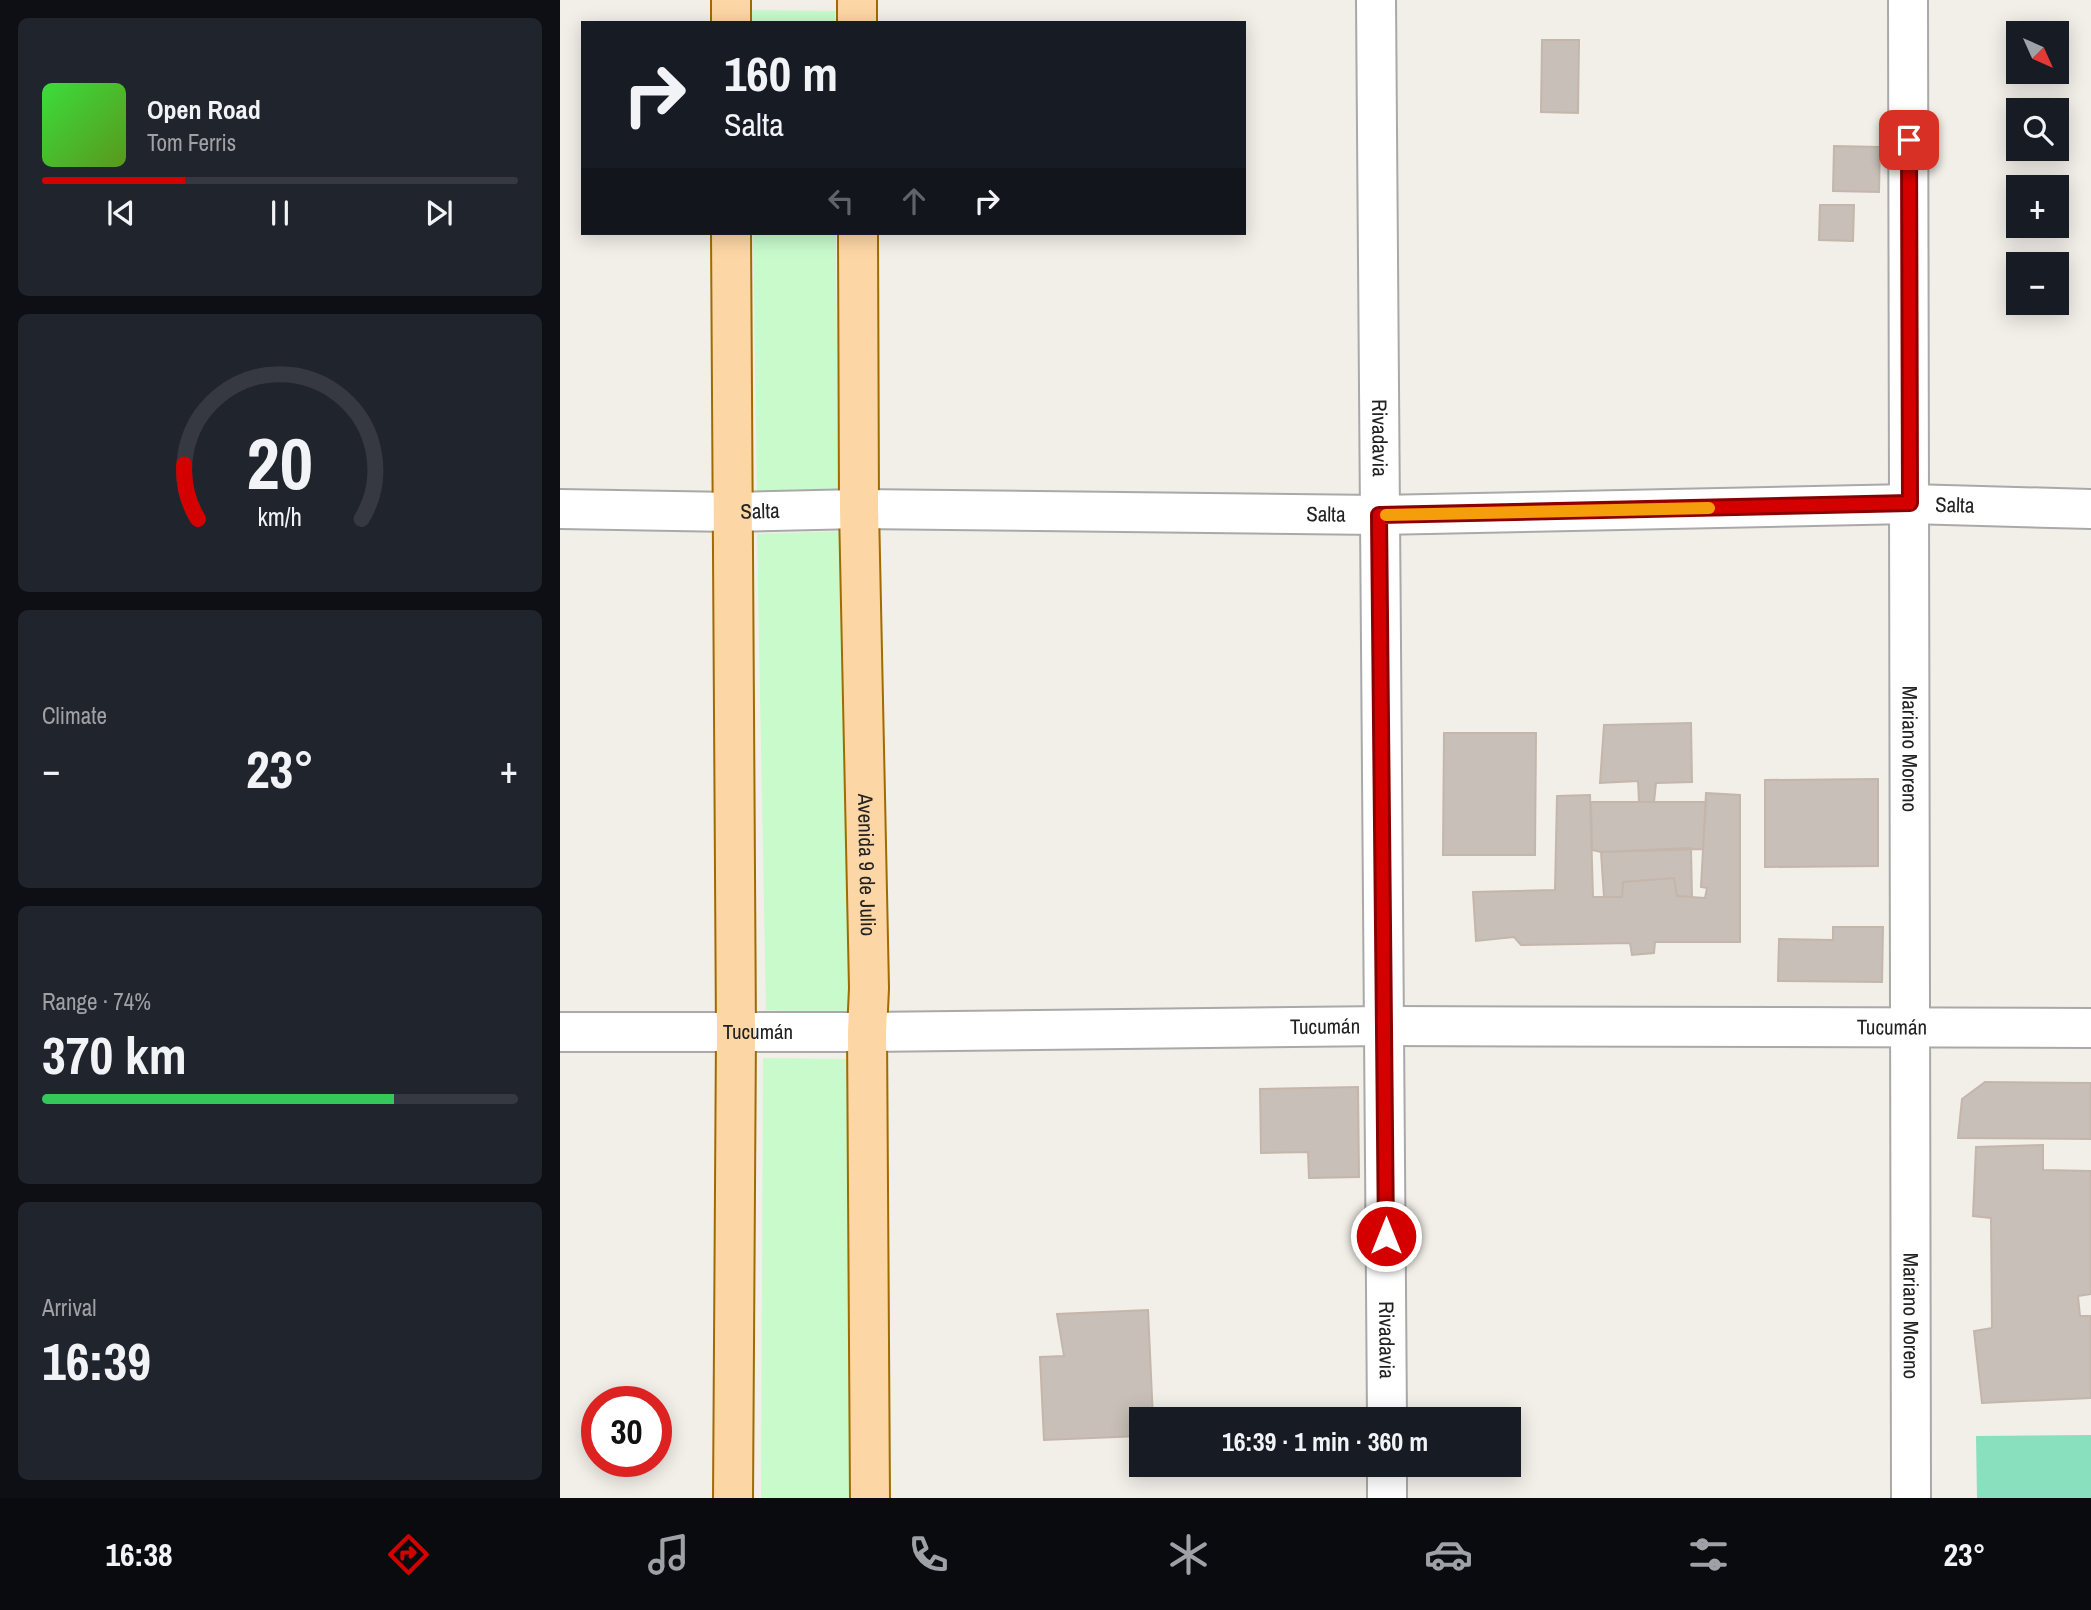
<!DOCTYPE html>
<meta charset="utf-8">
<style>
body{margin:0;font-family:"Archivo Narrow",sans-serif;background:#20242c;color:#f1f3f6;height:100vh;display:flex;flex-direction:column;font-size:26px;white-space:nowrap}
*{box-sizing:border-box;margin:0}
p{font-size:23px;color:#9ea1a6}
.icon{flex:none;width:38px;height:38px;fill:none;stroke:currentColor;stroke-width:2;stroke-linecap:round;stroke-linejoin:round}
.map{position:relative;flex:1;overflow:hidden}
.details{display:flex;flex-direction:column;gap:18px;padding:18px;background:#0d0f14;width:560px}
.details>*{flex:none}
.banner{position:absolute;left:21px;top:21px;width:665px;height:214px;border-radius:0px;box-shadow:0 4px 18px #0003;background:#171b24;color:#f1f3f6;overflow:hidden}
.needle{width:46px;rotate:135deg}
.controls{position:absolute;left:1446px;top:21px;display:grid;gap:14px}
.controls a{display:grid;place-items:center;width:63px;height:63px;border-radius:0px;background:#171b24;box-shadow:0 4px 18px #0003;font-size:35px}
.speed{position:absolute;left:21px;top:1386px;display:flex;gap:14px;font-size:35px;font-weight:700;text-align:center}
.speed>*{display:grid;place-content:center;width:91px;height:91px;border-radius:50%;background:#171b24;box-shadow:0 4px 18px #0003;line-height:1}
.speed .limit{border:10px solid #d22;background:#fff;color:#111}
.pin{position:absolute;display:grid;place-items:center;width:60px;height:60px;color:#fff;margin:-30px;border-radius:14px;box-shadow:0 4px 10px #0006}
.me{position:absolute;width:77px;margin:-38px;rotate:0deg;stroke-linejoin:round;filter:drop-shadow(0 0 5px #0008)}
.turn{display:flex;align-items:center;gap:24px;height:147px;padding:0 28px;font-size:32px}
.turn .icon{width:91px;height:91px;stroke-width:2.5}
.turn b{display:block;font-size:49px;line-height:60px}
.lanes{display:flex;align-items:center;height:66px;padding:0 28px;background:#0003;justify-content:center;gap:35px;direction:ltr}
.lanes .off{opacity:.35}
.big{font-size:52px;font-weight:700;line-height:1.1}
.details .widget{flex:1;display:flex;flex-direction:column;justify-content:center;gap:10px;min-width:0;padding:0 24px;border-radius:10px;background:#20242c}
.details .dial{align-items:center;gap:0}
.dial svg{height:182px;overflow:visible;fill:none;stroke:#363941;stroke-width:7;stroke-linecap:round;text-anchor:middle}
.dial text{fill:#f1f3f6;stroke:none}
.song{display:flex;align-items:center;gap:21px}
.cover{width:84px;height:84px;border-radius:10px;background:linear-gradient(135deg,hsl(120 70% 55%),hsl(90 70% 35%))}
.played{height:7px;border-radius:4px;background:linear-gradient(90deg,#d40000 30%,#363941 30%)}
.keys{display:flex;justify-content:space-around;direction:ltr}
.heat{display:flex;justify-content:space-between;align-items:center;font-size:38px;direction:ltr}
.charge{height:10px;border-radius:5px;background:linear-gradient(90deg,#34c759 74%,#363941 0)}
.trip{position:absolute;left:569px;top:1407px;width:392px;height:70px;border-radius:0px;background:#171b24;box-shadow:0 4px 18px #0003;font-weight:700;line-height:70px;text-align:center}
.dock{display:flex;height:112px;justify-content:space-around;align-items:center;background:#090b0e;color:#9ea1a6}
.dock .icon{width:49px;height:49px}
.dock .current{color:#d40000}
.dock b{font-size:32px;color:#f1f3f6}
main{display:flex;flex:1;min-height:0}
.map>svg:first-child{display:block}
.park{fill:#c8facc}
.pitch{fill:#88e0be}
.building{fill:#c7bfb8;stroke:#c4b6ab;stroke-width:2}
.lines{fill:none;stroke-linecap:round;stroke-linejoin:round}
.minor-casing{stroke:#a9a9a9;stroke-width:42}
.major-casing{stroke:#a06b00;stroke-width:42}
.minor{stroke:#fff;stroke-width:38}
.major{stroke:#fcd6a4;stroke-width:38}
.route-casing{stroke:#8a0000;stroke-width:18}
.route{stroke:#d40000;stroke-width:12}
.slow{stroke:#f59e0b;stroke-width:12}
.labels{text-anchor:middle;stroke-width:5;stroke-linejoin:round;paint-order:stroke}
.street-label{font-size:21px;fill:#222;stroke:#fff}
</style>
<main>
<section class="details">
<div class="widget">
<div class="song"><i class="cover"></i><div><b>Open Road</b><p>Tom Ferris</p></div></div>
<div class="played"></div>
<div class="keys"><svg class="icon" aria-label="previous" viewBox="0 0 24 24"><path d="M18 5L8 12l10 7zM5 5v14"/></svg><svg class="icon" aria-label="pause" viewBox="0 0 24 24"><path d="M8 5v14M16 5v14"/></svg><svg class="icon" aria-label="next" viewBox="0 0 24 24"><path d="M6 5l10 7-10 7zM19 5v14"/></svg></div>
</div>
<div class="widget dial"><svg viewBox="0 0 100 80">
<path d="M14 69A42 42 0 1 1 86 69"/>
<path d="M14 69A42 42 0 0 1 8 45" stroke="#d40000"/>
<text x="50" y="56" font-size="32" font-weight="700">20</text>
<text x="50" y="72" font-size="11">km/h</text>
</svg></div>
<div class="widget"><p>Climate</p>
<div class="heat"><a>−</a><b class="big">23°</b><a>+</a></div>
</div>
<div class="widget"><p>Range · 74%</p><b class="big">370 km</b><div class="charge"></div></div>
<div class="widget"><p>Arrival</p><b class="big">16:39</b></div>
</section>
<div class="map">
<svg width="1531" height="1498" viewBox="0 0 1531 1498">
<rect width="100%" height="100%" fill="#f2efe9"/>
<path class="park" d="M189,10L275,11V23H189Z
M193,233H276L278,494H197Z
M287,531L290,1014L206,1010L197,534Z
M203,1058L289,1059L293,1498H201Z"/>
<path class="pitch" d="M1531,1435V1498H1417L1416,1436Z"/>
<path class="building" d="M982,40H1019L1018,113L981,112Z
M1274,146L1320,147L1319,192L1273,191Z
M1260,205H1294L1293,241L1259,240Z
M1131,723L1132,782L1096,783L1094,802H1079L1078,781L1040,783L1044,725Z
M884,733H976L975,855H883Z
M1318,779V866L1205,867V780Z
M1146,793L1180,795V942H1095L1094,953L1072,955L1070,943L961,945L954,937L916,941L913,892L995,890L997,796L1030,795L1033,897H1062L1063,882L1114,878L1117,896L1145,898L1147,888L1141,887Z
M1031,802H1146L1143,849L1041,852L1032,850Z
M1131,848L1132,897L1117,896L1114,878L1063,882L1062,897H1044L1041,852Z
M1273,927H1323L1322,982L1218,981L1219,939L1273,940Z
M1425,1082L1531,1083V1139L1398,1138L1402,1099Z
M798,1087L799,1177L749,1178L748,1152L701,1153L700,1089Z
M1483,1145V1170L1531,1171V1294L1518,1296L1520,1316H1531V1398L1422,1403L1414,1331L1432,1328L1431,1218L1413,1216L1416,1147Z
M588,1310L593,1419H581V1436L484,1440L480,1357L504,1356L497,1314Z"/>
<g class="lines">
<defs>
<g id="minor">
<path id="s1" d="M816,0L827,1419"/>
<path id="s2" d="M1348,0L1351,1498"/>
<path id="s3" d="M0,509L171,512L299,509L819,515L1350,504L1531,509"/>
<path id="s4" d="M0,1032H307L825,1026L1531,1028"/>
<path d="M827,1465V1498"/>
</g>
<g id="major">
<path d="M171,0V23"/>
<path d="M297,0V23"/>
<path d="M171,233L176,1033L173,1498"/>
<path id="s5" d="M298,233L299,509L309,988L307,1032L310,1498"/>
</g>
</defs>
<use href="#minor" class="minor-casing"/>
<use href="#major" class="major-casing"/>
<use href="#minor" class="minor"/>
<use href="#major" class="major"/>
</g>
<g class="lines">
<defs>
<path id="route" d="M826,1236L819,515L1350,503L1349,140"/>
</defs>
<use href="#route" class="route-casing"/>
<use href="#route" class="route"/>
<path class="slow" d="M826,515L1149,508"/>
</g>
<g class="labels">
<g class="street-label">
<text dy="7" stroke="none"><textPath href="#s1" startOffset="438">Rivadavia</textPath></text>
<text dy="7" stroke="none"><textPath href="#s3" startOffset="1395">Salta</textPath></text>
<text dy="7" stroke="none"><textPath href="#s3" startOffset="200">Salta</textPath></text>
<text dy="7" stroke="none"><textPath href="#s3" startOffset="766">Salta</textPath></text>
<text dy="7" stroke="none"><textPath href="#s2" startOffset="749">Mariano Moreno</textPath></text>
<text dy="7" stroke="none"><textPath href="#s5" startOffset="632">Avenida 9 de Julio</textPath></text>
<text dy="7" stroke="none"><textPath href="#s4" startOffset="765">Tucumán</textPath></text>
<text dy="7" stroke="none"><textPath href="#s4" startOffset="1332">Tucumán</textPath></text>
<text dy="7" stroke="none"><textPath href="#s4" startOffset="198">Tucumán</textPath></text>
<text dy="7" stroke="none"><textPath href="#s2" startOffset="1316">Mariano Moreno</textPath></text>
<text dy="7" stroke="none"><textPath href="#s1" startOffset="1340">Rivadavia</textPath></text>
</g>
</g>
</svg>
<div class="controls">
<a><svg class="needle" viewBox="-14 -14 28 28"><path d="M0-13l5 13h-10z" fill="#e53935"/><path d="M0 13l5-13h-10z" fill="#9ea1a6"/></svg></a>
<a><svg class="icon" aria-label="search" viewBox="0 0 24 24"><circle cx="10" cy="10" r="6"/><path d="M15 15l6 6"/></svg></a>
<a>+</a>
<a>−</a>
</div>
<div class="speed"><div class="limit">30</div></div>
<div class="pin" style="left:1349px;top:140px;background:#d93025"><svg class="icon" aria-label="arrive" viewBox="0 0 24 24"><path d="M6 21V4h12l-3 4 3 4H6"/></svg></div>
<svg class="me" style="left:826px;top:1236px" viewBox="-20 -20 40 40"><circle r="17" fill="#d40000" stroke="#fff" stroke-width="3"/><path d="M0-11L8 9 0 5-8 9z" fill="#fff"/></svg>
<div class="trip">16:39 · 1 min · 360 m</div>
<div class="banner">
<div class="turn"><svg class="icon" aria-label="right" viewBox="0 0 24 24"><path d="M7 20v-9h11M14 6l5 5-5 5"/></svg><div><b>160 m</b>Salta</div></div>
<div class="lanes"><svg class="icon off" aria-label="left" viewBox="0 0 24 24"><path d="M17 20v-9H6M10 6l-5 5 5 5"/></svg><svg class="icon off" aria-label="ahead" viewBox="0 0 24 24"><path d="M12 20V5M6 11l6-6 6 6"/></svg><svg class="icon" aria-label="right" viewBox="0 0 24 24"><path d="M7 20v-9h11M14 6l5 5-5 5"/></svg></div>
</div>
</div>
</main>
<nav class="dock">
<b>16:38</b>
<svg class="icon current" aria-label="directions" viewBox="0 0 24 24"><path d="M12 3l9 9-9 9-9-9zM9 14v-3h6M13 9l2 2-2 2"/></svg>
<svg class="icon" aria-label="music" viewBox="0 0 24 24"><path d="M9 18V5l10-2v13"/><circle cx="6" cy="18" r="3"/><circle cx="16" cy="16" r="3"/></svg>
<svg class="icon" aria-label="phone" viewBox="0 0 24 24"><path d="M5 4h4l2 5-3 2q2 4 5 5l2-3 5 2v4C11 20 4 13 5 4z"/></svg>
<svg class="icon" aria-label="climate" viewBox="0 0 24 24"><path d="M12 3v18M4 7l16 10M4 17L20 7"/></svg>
<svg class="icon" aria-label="car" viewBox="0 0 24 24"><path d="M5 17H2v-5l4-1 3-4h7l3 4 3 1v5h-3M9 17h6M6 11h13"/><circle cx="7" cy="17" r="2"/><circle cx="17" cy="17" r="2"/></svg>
<svg class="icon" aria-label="filters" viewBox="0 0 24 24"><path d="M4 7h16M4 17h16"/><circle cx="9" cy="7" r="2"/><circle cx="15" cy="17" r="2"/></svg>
<b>23°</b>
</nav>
